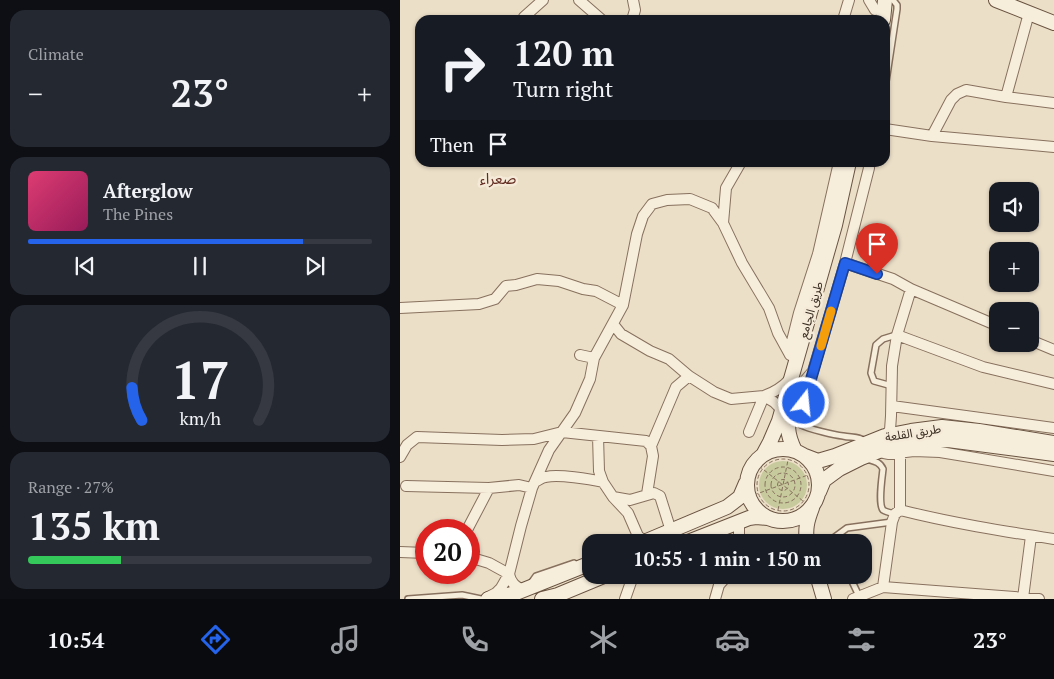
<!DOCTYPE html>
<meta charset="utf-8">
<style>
body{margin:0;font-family:"PT Serif","Noto Sans Arabic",serif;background:#242831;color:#f1f3f6;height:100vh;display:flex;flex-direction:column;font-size:19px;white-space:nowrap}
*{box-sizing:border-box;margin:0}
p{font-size:16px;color:#9ea1a6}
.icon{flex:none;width:28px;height:28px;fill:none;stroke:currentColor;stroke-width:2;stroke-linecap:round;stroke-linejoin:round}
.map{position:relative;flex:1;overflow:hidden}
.details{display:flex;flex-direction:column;gap:10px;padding:10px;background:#0d0f14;width:400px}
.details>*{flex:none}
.hud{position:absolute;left:15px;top:15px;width:475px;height:152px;border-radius:15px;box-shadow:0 1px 4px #0004;background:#171b24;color:#f1f3f6;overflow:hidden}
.buttons{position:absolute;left:589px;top:182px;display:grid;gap:10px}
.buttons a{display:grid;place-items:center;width:50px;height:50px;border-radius:10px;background:#171b24;box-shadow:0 1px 4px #0004;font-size:25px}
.speed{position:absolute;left:15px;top:519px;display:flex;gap:10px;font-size:25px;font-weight:700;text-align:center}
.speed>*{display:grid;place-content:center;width:65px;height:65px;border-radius:50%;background:#171b24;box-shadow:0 1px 4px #0004;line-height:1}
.speed .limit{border:8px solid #d22;background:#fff;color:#111}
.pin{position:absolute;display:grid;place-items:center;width:42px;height:42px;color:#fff;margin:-51px -21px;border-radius:50% 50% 50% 0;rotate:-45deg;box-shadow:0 0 5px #0007}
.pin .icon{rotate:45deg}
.me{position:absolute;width:55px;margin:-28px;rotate:16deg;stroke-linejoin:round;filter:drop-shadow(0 0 4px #0008)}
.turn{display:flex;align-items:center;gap:18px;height:105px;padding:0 15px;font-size:22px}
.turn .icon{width:65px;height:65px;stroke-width:2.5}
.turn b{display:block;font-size:35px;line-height:42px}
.then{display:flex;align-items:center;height:48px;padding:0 15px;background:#0003;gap:10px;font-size:19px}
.big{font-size:38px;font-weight:700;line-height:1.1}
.details .tile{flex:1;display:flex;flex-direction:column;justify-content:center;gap:8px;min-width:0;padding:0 18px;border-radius:15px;background:#242831}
.details .dial{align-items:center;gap:0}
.dial svg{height:130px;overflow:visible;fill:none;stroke:#363941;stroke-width:7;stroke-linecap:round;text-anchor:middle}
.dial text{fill:#f1f3f6;stroke:none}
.song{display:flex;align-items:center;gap:15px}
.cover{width:60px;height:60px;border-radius:8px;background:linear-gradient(135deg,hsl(340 70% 55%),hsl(330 70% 35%))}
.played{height:5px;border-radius:2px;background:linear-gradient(90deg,#2563eb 80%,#363941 80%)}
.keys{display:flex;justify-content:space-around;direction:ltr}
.heat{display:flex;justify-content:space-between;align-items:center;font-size:28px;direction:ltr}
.charge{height:8px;border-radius:4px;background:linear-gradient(90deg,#34c759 27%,#363941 0)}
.trip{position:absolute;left:182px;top:534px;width:290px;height:50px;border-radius:15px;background:#171b24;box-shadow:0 1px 4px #0004;font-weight:700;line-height:50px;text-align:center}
.menu{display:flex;height:80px;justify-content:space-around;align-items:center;background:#090b0e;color:#9ea1a6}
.menu .icon{width:35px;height:35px}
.menu .selected{color:#2563eb}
.menu b{font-size:22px;color:#f1f3f6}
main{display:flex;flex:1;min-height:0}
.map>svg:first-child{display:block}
.green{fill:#c7ca9c}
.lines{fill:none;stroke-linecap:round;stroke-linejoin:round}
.lane-casing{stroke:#87715e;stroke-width:8}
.street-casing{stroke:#87715e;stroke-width:12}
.secondary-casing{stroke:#695341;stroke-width:16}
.path{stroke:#87715e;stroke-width:1;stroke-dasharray:4 2.5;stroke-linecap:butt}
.lane{stroke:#f7eddb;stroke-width:5}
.street{stroke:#f7eddb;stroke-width:10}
.secondary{stroke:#f7eddb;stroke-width:14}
.route-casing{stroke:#184099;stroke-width:12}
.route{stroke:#2563eb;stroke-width:9}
.slow{stroke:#f59e0b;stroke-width:9}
.labels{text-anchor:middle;stroke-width:5;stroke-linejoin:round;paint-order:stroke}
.street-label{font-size:12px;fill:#382b21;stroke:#f4ead7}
.quarter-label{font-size:15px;fill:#632c22;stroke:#f4ead7}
</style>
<main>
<section class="details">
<div class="tile"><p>Climate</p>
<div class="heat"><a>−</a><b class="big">23°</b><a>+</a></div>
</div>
<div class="tile">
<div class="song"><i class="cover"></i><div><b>Afterglow</b><p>The Pines</p></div></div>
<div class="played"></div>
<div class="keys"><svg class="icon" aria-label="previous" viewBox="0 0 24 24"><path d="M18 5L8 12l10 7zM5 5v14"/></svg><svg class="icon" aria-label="pause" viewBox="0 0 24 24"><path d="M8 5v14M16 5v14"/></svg><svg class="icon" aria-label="next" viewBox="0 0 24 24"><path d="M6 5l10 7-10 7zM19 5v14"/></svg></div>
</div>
<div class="tile dial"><svg viewBox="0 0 100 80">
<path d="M14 69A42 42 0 1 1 86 69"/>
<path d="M14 69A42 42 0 0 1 8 49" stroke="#2563eb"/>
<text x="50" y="56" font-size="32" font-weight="700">17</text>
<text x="50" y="72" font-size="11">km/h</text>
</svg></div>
<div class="tile"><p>Range · 27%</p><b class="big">135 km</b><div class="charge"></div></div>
</section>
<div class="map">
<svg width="654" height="599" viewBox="0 0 654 599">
<rect width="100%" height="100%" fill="#ecdfc8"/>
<path class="green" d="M359 485a24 24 0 1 1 48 0a24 24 0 1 1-48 0Z"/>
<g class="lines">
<defs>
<path id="lane" d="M485,88L497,9V5L493,0
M412,376L400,419L401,425C409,429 434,435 443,436C452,438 459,436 466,442
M492,386L474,381L471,373L476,345L483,339L496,335
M467,459C474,461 480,462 483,469C482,478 478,504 483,510C486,512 491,513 495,514
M426,542L432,539L447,528L492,522
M449,575L459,596
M131,583L136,576L174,563
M8,599L62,595L81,599"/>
<path id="street" d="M179,0L202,20
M469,0L475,10
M124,17L143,0
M232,20L235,10L233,0
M443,20L449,0
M606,97L629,13
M485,129L532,136L654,147
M532,136L551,100L557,94L566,90L606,97L654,103
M341,162L326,188L323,223L342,263L369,308L378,333L389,353
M445,263L493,279L511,289L598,326
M0,308L79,304L95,299L106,286L116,285L137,279L159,281L183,289L196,291L223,305
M213,324L221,334L250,351L269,359L289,376L314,392L331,399L364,396L349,432
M497,335L583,367L654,384
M630,340L654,350
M180,355L194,358
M390,355L389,353L399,313L418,254L439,162
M397,390L413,371L445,263L469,168L468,162
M364,396C375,392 382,388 390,379
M364,396L374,402L382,410
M492,406L654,428
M198,436L199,471L203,482L213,497L228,513L238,536L242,539H251
M485,436L490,430L491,416L492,366L497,335L511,289
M251,446L276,387L289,376
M484,453L489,454L514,451L540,452L654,471
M0,457L7,445L17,437L102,440L134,439L162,432L246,441L251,446L253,456L247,494
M135,482C139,480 142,477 146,477C158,474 190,479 203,482
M6,486L89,488L119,485L132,488
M213,497L230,500L254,493L260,496L271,531
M500,510C551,523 602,531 654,539
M339,522V542
M67,530L89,488
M0,552L26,553
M69,557L89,563L109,574C111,583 115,586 123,590
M220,575L232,579L237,575
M483,587L492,522L495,514L500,510V452
M88,597L96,593L101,588L109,574L121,526L132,488L149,450L175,413L190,379L194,358L223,305L237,234L243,216L252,204L267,200L290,199L312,208L323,223
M623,598L631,536
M225,599L232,579
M315,599L319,585L328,575
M453,599L483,587L639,599"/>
<path id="secondary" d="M596,0L654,23
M483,20L485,0
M392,406C387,426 386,432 395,451
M347 485a36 36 0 1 1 72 0a36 36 0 1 1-72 0Z
M363,455L370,442L379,421L435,225L449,162
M405,456L418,461L435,456L485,436L511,431L542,427L579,431L654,443
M419,492L424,480L439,469L461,458L479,451L512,441L548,440L654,454
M244,542L327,507L340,497L346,483
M288,542L349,518L356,517L368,518
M407,542C405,529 407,521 412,508
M417,575L424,599
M88,599L116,593L191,563
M142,599L158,595L206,575"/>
</defs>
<use href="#lane" class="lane-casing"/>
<use href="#street" class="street-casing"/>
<use href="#secondary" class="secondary-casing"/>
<path class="path" d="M357 485a26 26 0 1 1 52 0a26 26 0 1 1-52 0Z
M359,466L403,501
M365 485a18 18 0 1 1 36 0a18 18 0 1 1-36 0Z
M371 485a12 12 0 1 1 24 0a12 12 0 1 1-24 0Z
M377.5 485a5.5 5.5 0 1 1 11 0a5.5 5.5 0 1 1-11 0Z
M354,495L416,472
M378,510L388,460"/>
<use href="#lane" class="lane"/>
<use href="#street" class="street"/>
<use href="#secondary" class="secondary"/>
</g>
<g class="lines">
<defs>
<path id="route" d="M404,403L445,263L477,274"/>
</defs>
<use href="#route" class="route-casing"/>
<use href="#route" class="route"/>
<path class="slow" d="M421,346L431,311"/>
</g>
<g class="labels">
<g class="street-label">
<text transform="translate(411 310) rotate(-74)" y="4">طريق الجامع</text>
<text transform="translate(513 433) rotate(-9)" y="4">طريق القلعة</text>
</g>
<g class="quarter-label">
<text x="98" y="184">صعراء</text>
</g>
</g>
</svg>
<div class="buttons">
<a><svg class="icon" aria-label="sound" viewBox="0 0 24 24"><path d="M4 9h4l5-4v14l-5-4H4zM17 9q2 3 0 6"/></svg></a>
<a>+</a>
<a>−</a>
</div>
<div class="speed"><div class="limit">20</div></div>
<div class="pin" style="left:477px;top:274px;background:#d93025"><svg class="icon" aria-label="arrive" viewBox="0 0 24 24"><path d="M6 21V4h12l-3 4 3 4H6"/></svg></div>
<svg class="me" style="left:404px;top:403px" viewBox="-20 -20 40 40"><circle r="17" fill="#2563eb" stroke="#fff" stroke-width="3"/><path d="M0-11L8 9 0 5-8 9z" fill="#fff"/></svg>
<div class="trip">10:55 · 1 min · 150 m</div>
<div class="hud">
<div class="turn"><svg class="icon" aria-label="right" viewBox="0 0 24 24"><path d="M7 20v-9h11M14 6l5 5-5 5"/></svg><div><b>120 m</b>Turn right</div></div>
<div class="then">Then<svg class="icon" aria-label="arrive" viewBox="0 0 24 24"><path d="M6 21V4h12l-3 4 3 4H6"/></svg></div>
</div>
</div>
</main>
<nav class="menu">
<b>10:54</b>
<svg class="icon selected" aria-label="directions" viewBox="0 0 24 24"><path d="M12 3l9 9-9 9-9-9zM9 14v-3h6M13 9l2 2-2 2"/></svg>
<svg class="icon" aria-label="music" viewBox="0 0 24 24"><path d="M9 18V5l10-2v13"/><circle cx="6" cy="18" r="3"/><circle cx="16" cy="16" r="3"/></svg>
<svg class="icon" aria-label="phone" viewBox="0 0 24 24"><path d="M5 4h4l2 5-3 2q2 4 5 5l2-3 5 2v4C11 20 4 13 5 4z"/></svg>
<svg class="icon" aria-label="climate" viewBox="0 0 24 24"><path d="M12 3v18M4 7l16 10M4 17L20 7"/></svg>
<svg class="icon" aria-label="car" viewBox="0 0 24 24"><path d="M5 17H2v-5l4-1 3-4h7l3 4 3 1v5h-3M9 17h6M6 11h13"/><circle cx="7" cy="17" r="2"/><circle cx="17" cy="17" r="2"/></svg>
<svg class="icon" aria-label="filters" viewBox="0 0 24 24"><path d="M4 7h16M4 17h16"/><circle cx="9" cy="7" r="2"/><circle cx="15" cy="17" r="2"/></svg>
<b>23°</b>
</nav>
